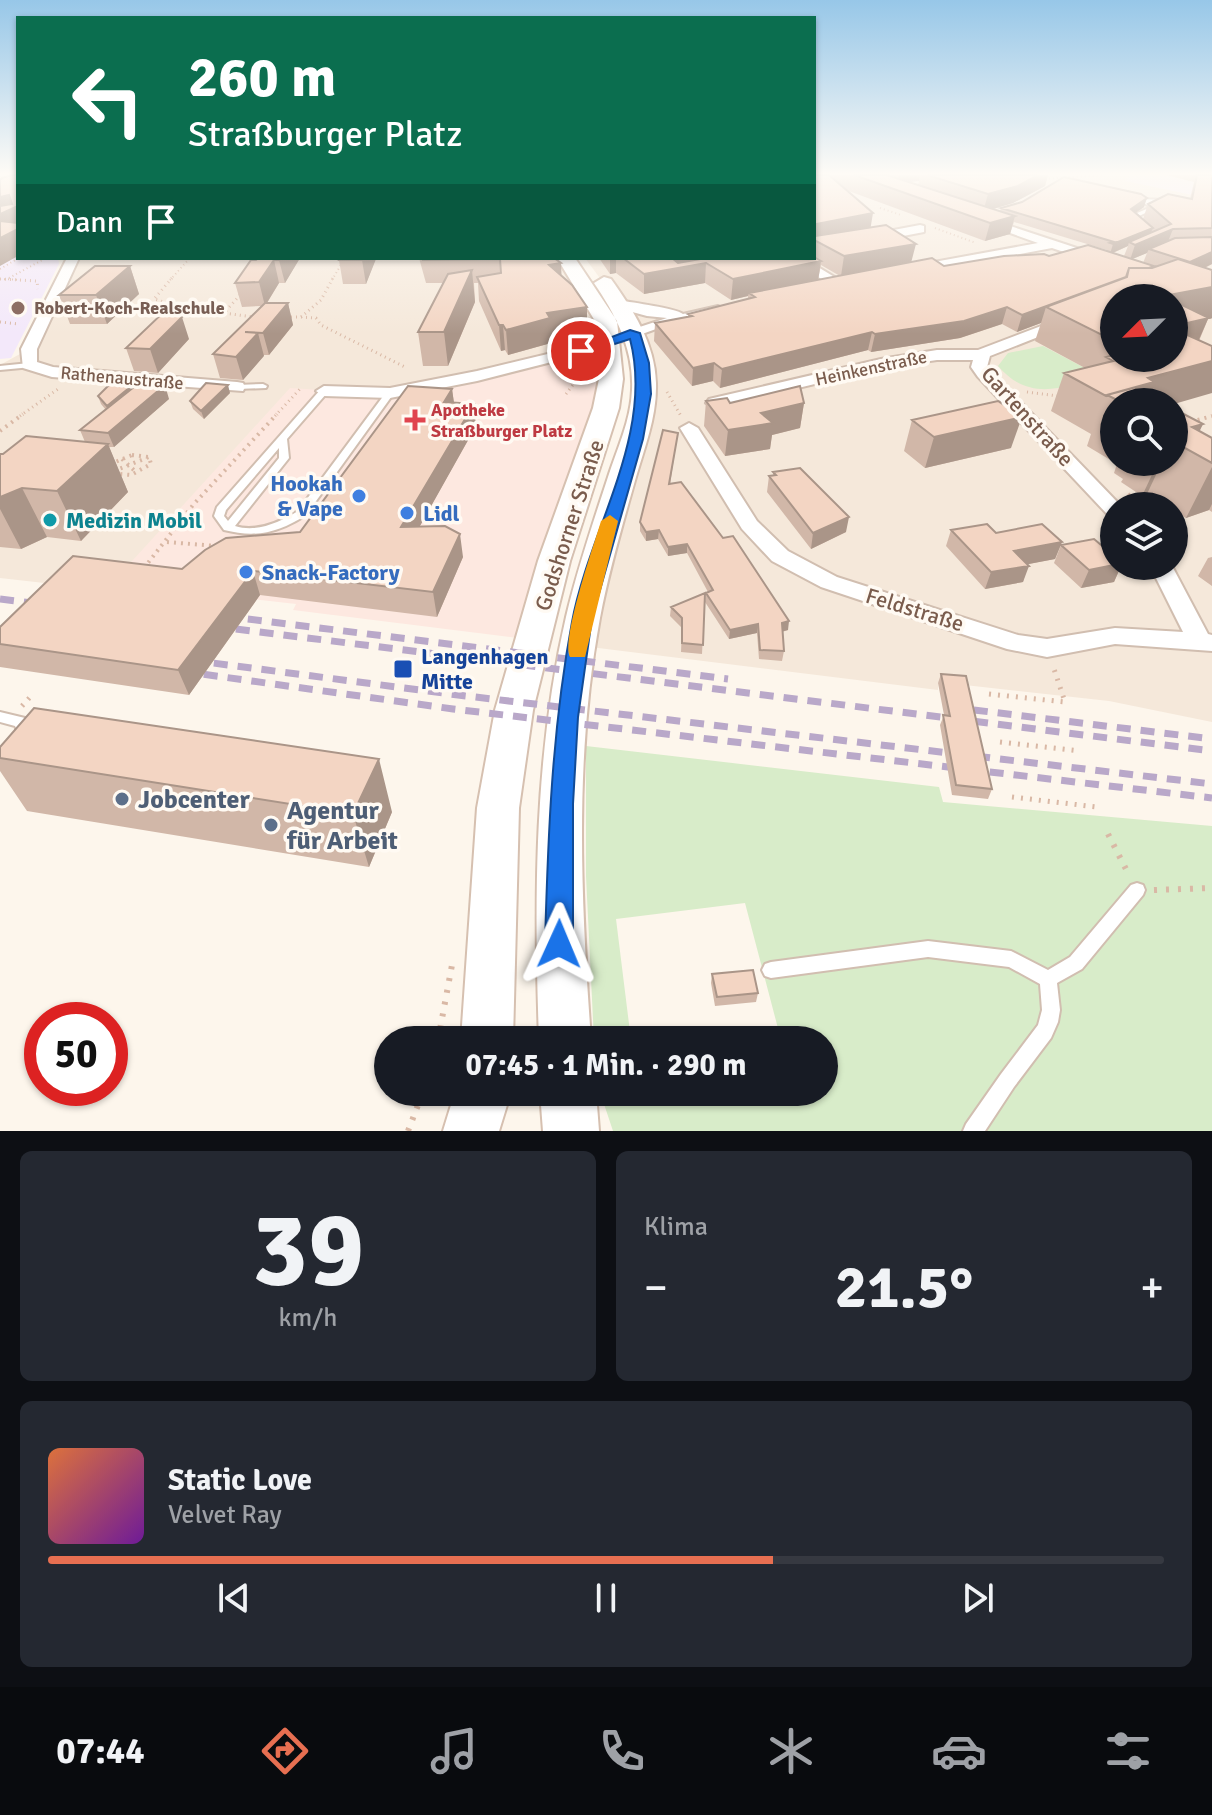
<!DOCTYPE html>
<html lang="de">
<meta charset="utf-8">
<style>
body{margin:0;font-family:Signika,sans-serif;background:#242831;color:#f1f3f6;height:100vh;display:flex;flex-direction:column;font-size:30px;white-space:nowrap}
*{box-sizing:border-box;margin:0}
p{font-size:26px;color:#9ea1a6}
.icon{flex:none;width:44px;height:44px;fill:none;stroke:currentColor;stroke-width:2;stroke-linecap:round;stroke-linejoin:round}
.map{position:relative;height:1131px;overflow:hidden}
.sheet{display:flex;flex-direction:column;gap:20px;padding:20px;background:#0d0f14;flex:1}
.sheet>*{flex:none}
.banner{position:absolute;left:16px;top:16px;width:800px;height:244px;border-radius:0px;box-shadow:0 2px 6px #0004;background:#0b6e4f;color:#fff;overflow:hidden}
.needle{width:52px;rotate:246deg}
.buttons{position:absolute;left:1100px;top:284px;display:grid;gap:16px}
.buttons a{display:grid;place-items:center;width:88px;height:88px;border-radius:50%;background:#171b24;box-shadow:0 2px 6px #0004;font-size:40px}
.speed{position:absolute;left:24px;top:1002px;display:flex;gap:16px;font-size:40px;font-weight:700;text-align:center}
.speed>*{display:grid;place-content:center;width:104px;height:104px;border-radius:50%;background:#171b24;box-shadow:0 2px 6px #0004;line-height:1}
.speed .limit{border:12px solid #d22;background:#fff;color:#111}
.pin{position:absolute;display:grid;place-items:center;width:68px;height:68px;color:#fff;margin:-34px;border:4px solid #fff;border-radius:50%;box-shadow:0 2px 8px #0007}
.me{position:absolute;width:88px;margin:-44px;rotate:1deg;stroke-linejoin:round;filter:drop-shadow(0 0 6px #0008)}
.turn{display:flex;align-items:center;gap:28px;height:168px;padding:0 40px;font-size:36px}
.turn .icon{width:104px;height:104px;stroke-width:2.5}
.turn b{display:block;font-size:56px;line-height:68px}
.then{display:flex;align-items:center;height:76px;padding:0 40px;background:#0003;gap:16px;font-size:30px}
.big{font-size:60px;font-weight:700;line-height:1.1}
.sheet .card{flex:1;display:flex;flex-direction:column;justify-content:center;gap:12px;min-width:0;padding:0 28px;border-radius:12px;background:#242831}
.sheet .dial{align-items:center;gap:0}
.dial b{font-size:104px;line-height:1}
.song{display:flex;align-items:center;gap:24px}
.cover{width:96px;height:96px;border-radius:12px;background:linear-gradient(135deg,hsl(20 70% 55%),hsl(280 70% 35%))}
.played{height:8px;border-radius:4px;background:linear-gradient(90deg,#e76f51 65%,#363941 65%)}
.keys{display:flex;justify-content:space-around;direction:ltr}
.heat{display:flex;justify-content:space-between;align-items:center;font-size:44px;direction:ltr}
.sheet .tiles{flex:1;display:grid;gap:20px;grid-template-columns:1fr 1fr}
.card:last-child{grid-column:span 2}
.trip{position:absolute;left:374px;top:1026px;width:464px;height:80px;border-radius:40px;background:#171b24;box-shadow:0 2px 6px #0004;font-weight:700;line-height:80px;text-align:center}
.menu{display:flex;height:128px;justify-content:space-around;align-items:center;background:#090b0e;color:#9ea1a6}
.menu .icon{width:56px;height:56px}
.menu .selected{color:#e76f51}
.menu b{font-size:36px;color:#f1f3f6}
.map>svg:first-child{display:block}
.residential{fill:#f5e8da;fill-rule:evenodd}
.commercial{fill:#fde8e0}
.education{fill:#f3e8fa}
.green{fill:#d8ecc9}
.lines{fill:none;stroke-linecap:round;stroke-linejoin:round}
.lane-casing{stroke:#d1beb0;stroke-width:4}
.street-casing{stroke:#d1beb0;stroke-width:4}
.secondary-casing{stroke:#d6c0b0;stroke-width:4}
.path-far4{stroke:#d9b8a5;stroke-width:2;stroke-dasharray:1 3;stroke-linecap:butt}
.path-far3{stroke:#d9b8a5;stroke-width:3;stroke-dasharray:1 4;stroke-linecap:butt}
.path-far2{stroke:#d9b8a5;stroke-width:4;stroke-dasharray:2 5;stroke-linecap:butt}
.path-far1{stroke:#d9b8a5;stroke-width:5;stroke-dasharray:2 7;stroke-linecap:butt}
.path{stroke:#d9b8a5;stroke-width:6;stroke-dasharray:3 9;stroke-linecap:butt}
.lane{fill:#fff;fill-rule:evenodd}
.street{fill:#fff;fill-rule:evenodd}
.secondary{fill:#fff;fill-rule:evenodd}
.rail{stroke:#b9a8c9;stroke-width:7;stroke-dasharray:14 10;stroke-linecap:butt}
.wall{fill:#d1b7a8;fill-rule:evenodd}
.shaded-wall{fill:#aa9588}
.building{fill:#f3d5c3;stroke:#aa9588;stroke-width:2}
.route{fill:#1a73e8;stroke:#114b97;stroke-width:2}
.slow{fill:#f59e0b}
.education-dot{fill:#8d6e63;stroke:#fffaf3;stroke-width:3}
.health-dot{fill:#e0444e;stroke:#fffaf3;stroke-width:3}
.shop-dot{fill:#3f7fe0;stroke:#fffaf3;stroke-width:3}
.culture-dot{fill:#0f9aa8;stroke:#fffaf3;stroke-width:3}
.transit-dot{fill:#1a4fb4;stroke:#fffaf3;stroke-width:3}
.service-dot{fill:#5c6f8a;stroke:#fffaf3;stroke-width:3}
.labels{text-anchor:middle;stroke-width:7;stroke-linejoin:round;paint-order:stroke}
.far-education-label{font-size:18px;font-weight:bold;fill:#785e54;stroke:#fffaf3;text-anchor:start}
.far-street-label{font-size:18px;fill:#7a5c4d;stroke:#fffaf3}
.far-health-label{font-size:18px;font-weight:bold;fill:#be3a42;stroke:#fffaf3;text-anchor:start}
.street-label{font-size:22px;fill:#7a5c4d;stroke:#fffaf3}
.shop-label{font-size:22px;font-weight:bold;fill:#366cbe;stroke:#fffaf3;text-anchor:start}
.culture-label{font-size:22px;font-weight:bold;fill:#0d838f;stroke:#fffaf3;text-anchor:start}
.transit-label{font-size:22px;font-weight:bold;fill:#164399;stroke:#fffaf3;text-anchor:start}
.near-service-label{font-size:26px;font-weight:bold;fill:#4e5e75;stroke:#fffaf3;text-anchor:start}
</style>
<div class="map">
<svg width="1212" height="1131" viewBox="0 0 1212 1131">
<rect width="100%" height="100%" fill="#fdf6ec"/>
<path class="residential" d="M814,175H1212V722L1109,701L938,682V690L582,646L642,363L619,304L585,258H814ZM1114,298H1174V358H1114ZM1114,402H1174V462H1114ZM1114,506H1174V566H1114Z
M73,258H566L610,342L552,358L112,583L62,585L0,578V365L29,349Z"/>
<path class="commercial" d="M552,358L593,364L611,379L535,640L293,610L296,604L112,583L290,388L371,393Z"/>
<path class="education" d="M1132,175H1212V199L1125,181Z
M18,223V258H58L59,264L11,358L0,359V225Z"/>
<path class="green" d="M1043,346L1102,377C1061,388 1029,402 998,366L1008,353Z
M586,746L939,787L943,802L1212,826V1131H613L600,1092H824V1040H754L780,1036L745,903L616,919L631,1040H594L586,876Z"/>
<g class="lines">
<defs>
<path id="lane" d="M1140,199L1166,200L1169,202L1139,216L1137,218L1144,224L1141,226L1131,218L1135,214L1151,207L1140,201Z
M29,363H32V367L0,370V366Z
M263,384L267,386L266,388L237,389L233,387L237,385Z
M324,388L328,391L327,393L287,439L289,458L235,526C257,533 280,522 298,511L387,391H393L394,393L306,515C278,533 256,538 224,530L214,516L217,507L321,389ZM279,448V458L228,521L224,516L226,510Z
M0,712L25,718L31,730L27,739L22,740L17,739L15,735L17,730L15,726L0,722Z
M1137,883L1143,885L1145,890L1143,895L1082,969L1057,983L1060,1010L1058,1022L1051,1038L1014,1087L985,1131H963L966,1124L1001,1074L1038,1025L1042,1010L1040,984L1009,967L928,957L771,978L765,976L762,970L765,964L771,962L928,941L1011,951L1048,970L1070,957L1131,885Z"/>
<path id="street" d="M986,218L1101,256L1103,259L1097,263L1052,248L912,274L905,270L912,266L1038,243L982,223L980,221Z
M920,225L924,226V232L814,253V245Z
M67,258H79L37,349V362L53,367L237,382L243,383L245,387L243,391L52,377L23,368L21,349Z
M788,258H803L846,284L834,287Z
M1115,298L1114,307L990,356L987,367L1121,506H1114V516L1107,514L978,377L971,367L973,360H937L881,368L715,408L706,403L709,399L881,359L937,350H978Z
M619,300C633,303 676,308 683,314L718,306L725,310L656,329L595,351L477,381L390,398L324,396L316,391L324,386L390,388L477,371L585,345L667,318L647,316L614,307V301Z
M689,423L698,428L757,521L788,551L837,577L1018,635L1047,639L1115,628L1183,632L1150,566H1172L1208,634L1212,635V651L1115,644L1047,657L1007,649L821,587L772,561L742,529L680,428Z"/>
<path id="secondary" d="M557,258H575L617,321L623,379L619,408L570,561L533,710L519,808L513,1040H461L477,808L495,710L538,561L593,408L599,379L595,321Z
M604,277L611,279C633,310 655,343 656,383C657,416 645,446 636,477C623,523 609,570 600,618C574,758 581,899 591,1040H539C534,898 534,756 566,617C577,570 593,523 608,477C617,449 631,420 632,390C634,350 616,315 594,283Z
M455,1092H511L499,1131H443Z
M540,1092H596L599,1131H543Z"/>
</defs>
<use href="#lane" class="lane-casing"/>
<use href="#street" class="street-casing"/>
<use href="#secondary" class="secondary-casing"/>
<path class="path-far4" d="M1041,179L1105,175
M880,208L901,215
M935,228L976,243
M0,269L19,258
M9,278L46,258
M0,279L24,280
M170,280L190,258
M332,280L345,258"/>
<path class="path-far3" d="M172,278L154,299L188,309L225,310
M0,279L37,281L38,289
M240,295L224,313L253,317
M286,317H301L321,300L333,278
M301,317L316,318L321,325L407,368
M0,322L19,324
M667,392L681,416
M1027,392L1058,396
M566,394L581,374L589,370
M20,416L58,389
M275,416L300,389"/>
<path class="path-far2" d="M1195,424L1194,421L1212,416
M0,431L23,414
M132,455L149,457L151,464L131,475L109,473L113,463Z
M122,459L137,473
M114,471L149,457
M1128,494L1141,506
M167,542L216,546
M144,568L193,505L277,414"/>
<path class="path-far1" d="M989,694L1065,702L1053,666
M22,706L31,696
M1000,742L1080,751
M1012,797L1097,807"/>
<path class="path" d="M1108,834L1128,873
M1154,890L1212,888
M438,1040L452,965
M408,1131L423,1092"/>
<use href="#lane" class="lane"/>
<use href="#street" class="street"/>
<use href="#secondary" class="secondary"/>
<path class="rail" d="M0,599L49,605
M224,616L728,679
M212,626L1212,751
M190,660L458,695L1212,784
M180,671L453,709L1212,798
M950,707L1212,739"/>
</g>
<path class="wall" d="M814,175H1048L1045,186L1013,203L993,209L1000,211L1001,208L1144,207L1136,213L1143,219L1148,204L1190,199L1194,182L1166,175H1212V264L1205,268L1212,270V318L1208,319L1174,402H1114V462H1174V409L1203,424L1199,431L1212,438V512L1209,510L1186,518L1174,511V506H1167L1147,494L1142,496L1121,482L1123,479L1114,473L1117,464L1087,446L1091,434L1051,411L1064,373L1085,368L1035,341L1041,323L1017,332L1002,324L960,338L871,352L868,350L720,388L713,381L692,386L654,341L655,323L688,317V314L748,299V296L731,300L705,283L644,294L616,273L610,274L599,258H698V259L814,258ZM916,181H919L918,185L908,182ZM846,190L985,241L1010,234L1014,222L1107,250L944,266L912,262L870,227ZM1128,246L1124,256L1113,253ZM1147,253L1143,263L1132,259ZM821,265L840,276L818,280ZM1114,298L1174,358H1114Z
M300,258L285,283H279L267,303H288L293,325L269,355H264L243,380L220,378L213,354L261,306L242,307L235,283L256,260Z
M340,258H376L366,284H343L339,260Z
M419,258H554L561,263V276L587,332L551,338V343L508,355L505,350L501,351L479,301L478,283H474L475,302L448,366H423L418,332L443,283H426Z
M130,266L139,294L107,324H70L59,295Z
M189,339L158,373L134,371L126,348Z
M140,379L142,383L169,399L114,447H109L128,492L81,541L47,537L21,549L0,547V454L85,442L80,430L106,410L101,404L98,396Z
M452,389L454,403L476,426L419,527L463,557L437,617L260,595L189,695L0,667V627L300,532Z
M230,393L204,419L193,409L190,401Z
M706,401L730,403H804L800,428L772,435L770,449L725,456L704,426Z
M912,420L1011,448L925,468L904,451Z
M678,433L670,484L788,630L782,632L784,651L782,661L759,659L757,633L729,639L705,602L706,593L708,592L687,553L668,556L658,539L646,541L640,531V522Z
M773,472L846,532L811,549L767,492L769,476H773Z
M951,530L996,533L1062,542L1055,559L1028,564L1023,582L985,589L946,546Z
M1061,545L1114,566H1121L1114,582L1081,588L1054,563Z
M1212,557V586L1198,576L1208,558Z
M705,593L702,654L681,652L682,628L670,616L671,607Z
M941,674L992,789L988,799L952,795L940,725L944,715L938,683Z
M0,747L392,812L369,867L27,811L0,771Z
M712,974L758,993L756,1002L715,1006L711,983Z"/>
<path class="shaded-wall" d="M899,175H920L919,181L898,183Z
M1038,175H1048L1045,186L1013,203L983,212L988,194Z
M9,195L18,206V256L0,266V197Z
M1147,198L1144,207L1128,218L1131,209Z
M873,213L870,231L814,240L816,224Z
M1015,216L1010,234L985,241L990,223Z
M1153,228L1149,237L1129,242L1128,246L1110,254L1113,244Z
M1173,229L1167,244L1149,249L1147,253L1130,260L1135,245Z
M916,244L911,263L841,276L844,256Z
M1212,252V264L1183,278L1190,262Z
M281,258H300L285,283L279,260Z
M362,258H376V259L366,284L362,260Z
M610,258H616V273L610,274Z
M669,258H698L697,265L706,263L705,283L644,294V274Z
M274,260L279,283L265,306L259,282Z
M821,261L818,281L749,293L748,296L731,300L733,279Z
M561,263L562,287L549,265Z
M130,266L139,294L107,324L96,295Z
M472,270L475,302L448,366L444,332Z
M1126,277L1046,307L1041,323L1017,332L1022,315Z
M1212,287V318L1208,319L1193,353L1174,358V298H1162L1163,296Z
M288,303L293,325L269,355L263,333Z
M587,307V332L551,338V343L508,355L506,330L547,313Z
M1007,307L1002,324L960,338L871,352L875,334Z
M182,317L189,339L158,373L150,349Z
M499,325H503L505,350L501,351Z
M872,332L868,350L720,388L722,369Z
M258,333L264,356L243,380L236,357Z
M1212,361V393L1174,404V402H1121L1109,396L1148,378Z
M714,363L713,381L692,386L693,368Z
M140,379L143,387L110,414L107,406Z
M165,385L169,399L114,447L108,433Z
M228,385L230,393L204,419L201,411Z
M452,389L455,410L444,402Z
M804,403L800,428L772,435L770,449L725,456L728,430L761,413Z
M474,404L476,426L406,551L401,527Z
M1022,417L1011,448L925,468L934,437Z
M1203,424L1190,451L1192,427Z
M108,444L128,492L81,541L57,491Z
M1158,462H1162L1147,494L1142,496Z
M1212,467V504L1209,510L1186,518Z
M22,488L47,537L21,549L0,509V497Z
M849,517L846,532L811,549L813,533Z
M659,530L658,539L646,541V532Z
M460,534L463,557L437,617L433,592Z
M1062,542L1055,559L1008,568L1014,551Z
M687,544V553L668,556V547Z
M1114,565L1121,566L1114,582L1081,588L1089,570Z
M1029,566L1023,582L985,589L991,572Z
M253,571L260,595L189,695L178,670Z
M789,621L788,630L780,632L782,623Z
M758,624L757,633L729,639L730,630Z
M379,759L392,812L369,867L353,814Z"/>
<path class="building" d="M12,175H18V206L0,214V206L12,204L9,195L0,197V180L2,178Z
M814,175H829L873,213L816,224L815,236L886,225L916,244L844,256L814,240Z
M854,175H887L1015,216L990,223Z
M927,175H1038L1018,186L988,194Z
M1197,175H1212V228L1173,229L1135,245L1129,242L1171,224L1148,204L1168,194L1192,199Z
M1064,177L1141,194L1147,198L1131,209L1153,228L1113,244L1110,243L1114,242L1001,208L1022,202Z
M0,221L18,223V229L0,238Z
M1212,237V252L1190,262L1149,249L1175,238Z
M1088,245L1154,266L1149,268H1129L1126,277L1022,315L1007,307L964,321L875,334L872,332L722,369L714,363L693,368L655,323L692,316L688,314L755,297L749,293L932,258L944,266L1004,256L1044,254L1049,256Z
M814,257L821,261L733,279L706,263L644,274L623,258H672L678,263L706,258H814Z
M258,258H281L279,260H274L259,282L235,283L251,260H256Z
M340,258H362V260H339Z
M423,258H554L561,263L549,265L572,285L587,307L547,313L550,318L506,330L503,325H499L477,277L501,273L500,259L423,260Z
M1178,259L1212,270V287L1163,296L1168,298H1114V341L1046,307L1127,277L1129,268H1152Z
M95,266H130L96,295H59Z
M472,270L444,332H418L448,274Z
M1174,301L1209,318L1174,326Z
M265,303H288L263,333L245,332L258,333L236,357L213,354Z
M170,306L182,317L150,349L126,348Z
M1174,329L1212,346V361L1148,378L1154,382L1107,395L1106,396L1064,373L1113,361L1106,357L1114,355V358H1174Z
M117,377L140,379L107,406L98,396Z
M139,383L165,385L108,433L80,430Z
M206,383L228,385L201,411L190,401Z
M408,386L452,389L444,402L474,404L401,527L445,526L460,534L433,592L253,571L178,670L0,644V627L73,556L182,569L205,550L226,538L300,532Z
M800,386L804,403L761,413L773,423L728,430L706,401L727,398L730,403Z
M1133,388L1161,402H1121L1107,395Z
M998,401L1022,417L934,437L912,420Z
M1174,409L1203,424L1192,427L1212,438V463L1174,442Z
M663,430L678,433L669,484L681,482L723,538L733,536L789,621L782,623L784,651L760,650L758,624L730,630L706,593L713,590L687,544L668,547L659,530L646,532L640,522Z
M26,436L108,444L57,491L22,488L0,497V454H3Z
M800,468L849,517L813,533L769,476L776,475L773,472Z
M987,524L996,533L1042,524L1062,542L1014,551L1029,566L991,572L951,530Z
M1094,539L1114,556V565L1089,570L1061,545Z
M705,593L703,645L682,643V618L671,607Z
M941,674L966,676L992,789L956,785L943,715L950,716Z
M34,708L379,759L353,814L0,758V747Z
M753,970L758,993L717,997L712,974Z"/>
<linearGradient id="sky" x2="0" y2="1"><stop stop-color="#97c7e8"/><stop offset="0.52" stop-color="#fefbf6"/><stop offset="1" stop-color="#fefbf6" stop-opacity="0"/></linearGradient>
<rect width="1212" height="334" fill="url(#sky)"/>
<path class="route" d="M630,330L640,333L649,363L651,394L643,439L592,618L578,717L573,804V944L569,953L559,957L549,953L545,944C548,835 552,729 572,622C589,529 655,435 630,339L581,355L575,351Z"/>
<path class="slow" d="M610,515L618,521L585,657H570C561,639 594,545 601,521Z"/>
<circle class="education-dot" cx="18" cy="308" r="8"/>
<path class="health-dot" d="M411 408h8v8h8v8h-8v8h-8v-8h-8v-8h8z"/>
<g class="shop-dot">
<circle cx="359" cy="496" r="8"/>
<circle cx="407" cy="513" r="8"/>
<circle cx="246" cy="572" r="8"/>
</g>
<circle class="culture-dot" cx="50" cy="520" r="8"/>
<rect class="transit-dot" x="393" y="659" width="20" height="20" rx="4"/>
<g class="service-dot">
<circle cx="122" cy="799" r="8"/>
<circle cx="271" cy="825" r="8"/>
</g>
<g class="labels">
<g class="far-education-label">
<text x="34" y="314">Robert-Koch-Realschule</text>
</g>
<g class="far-street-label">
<text transform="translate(871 368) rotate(-12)" y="6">Heinkenstraße</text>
<text transform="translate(122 378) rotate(5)" y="6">Rathenaustraße</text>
</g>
<g class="far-health-label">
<text x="431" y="416">Apotheke<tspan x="431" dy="21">Straßburger Platz</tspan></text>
</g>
<g class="street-label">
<text transform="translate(1028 416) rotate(48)" y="8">Gartenstraße</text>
<text transform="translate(569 525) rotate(-72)" y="8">Godshorner Straße</text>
<text transform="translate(915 609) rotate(17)" y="8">Feldstraße</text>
</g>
<g class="shop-label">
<text x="343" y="491" text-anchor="end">Hookah<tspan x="343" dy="25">&amp; Vape</tspan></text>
<text x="423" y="521">Lidl</text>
<text x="262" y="580">Snack-Factory</text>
</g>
<g class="culture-label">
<text x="66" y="528">Medizin Mobil</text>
</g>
<g class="transit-label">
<text x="421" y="664">Langenhagen<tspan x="421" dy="25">Mitte</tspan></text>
</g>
<g class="near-service-label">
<text x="138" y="808">Jobcenter</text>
<text x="287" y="819">Agentur<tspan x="287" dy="30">für Arbeit</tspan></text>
</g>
</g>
</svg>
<div class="buttons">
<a><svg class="needle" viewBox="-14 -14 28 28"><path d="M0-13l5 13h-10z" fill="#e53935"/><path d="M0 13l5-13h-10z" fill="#9ea1a6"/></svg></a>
<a><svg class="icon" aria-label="search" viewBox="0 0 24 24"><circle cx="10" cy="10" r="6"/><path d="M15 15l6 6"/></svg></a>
<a><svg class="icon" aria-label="layers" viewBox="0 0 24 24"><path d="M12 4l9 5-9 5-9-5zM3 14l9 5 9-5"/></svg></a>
</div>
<div class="speed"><div class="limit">50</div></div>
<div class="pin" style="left:581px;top:351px;background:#d93025"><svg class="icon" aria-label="arrive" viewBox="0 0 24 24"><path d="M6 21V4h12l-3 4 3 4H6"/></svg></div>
<svg class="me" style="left:559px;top:944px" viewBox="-20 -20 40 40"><path d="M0-17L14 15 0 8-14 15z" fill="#1a73e8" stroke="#fff" stroke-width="4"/></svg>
<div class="trip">07:45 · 1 Min. · 290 m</div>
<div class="banner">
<div class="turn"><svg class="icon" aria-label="left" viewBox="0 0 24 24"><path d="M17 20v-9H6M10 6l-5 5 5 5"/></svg><div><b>260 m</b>Straßburger Platz</div></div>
<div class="then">Dann<svg class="icon" aria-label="arrive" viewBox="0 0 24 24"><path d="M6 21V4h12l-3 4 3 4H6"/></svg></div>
</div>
</div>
<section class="sheet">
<div class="tiles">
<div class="card dial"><b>39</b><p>km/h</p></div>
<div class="card"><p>Klima</p>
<div class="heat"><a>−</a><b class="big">21.5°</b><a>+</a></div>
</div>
<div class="card">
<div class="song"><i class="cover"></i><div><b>Static Love</b><p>Velvet Ray</p></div></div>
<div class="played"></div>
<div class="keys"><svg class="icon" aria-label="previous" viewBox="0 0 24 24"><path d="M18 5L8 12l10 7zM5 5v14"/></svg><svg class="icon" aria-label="pause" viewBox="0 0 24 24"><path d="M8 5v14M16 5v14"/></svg><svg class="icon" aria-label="next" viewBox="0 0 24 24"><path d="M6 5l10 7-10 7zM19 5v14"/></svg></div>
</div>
</div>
</section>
<nav class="menu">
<b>07:44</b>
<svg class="icon selected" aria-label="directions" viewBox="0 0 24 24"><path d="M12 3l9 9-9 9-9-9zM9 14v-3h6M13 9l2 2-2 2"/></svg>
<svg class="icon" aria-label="music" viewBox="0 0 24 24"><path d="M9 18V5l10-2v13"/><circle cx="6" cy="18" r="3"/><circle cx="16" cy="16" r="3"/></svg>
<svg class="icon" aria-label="phone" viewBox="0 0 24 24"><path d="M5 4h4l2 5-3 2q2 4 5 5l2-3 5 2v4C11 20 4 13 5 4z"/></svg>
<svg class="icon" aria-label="climate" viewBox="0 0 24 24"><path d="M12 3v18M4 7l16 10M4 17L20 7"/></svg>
<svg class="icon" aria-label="car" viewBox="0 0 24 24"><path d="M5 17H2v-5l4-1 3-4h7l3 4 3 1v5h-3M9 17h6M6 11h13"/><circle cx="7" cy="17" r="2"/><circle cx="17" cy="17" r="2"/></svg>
<svg class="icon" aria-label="filters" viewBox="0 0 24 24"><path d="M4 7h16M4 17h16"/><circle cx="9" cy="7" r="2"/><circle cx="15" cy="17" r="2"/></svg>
</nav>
